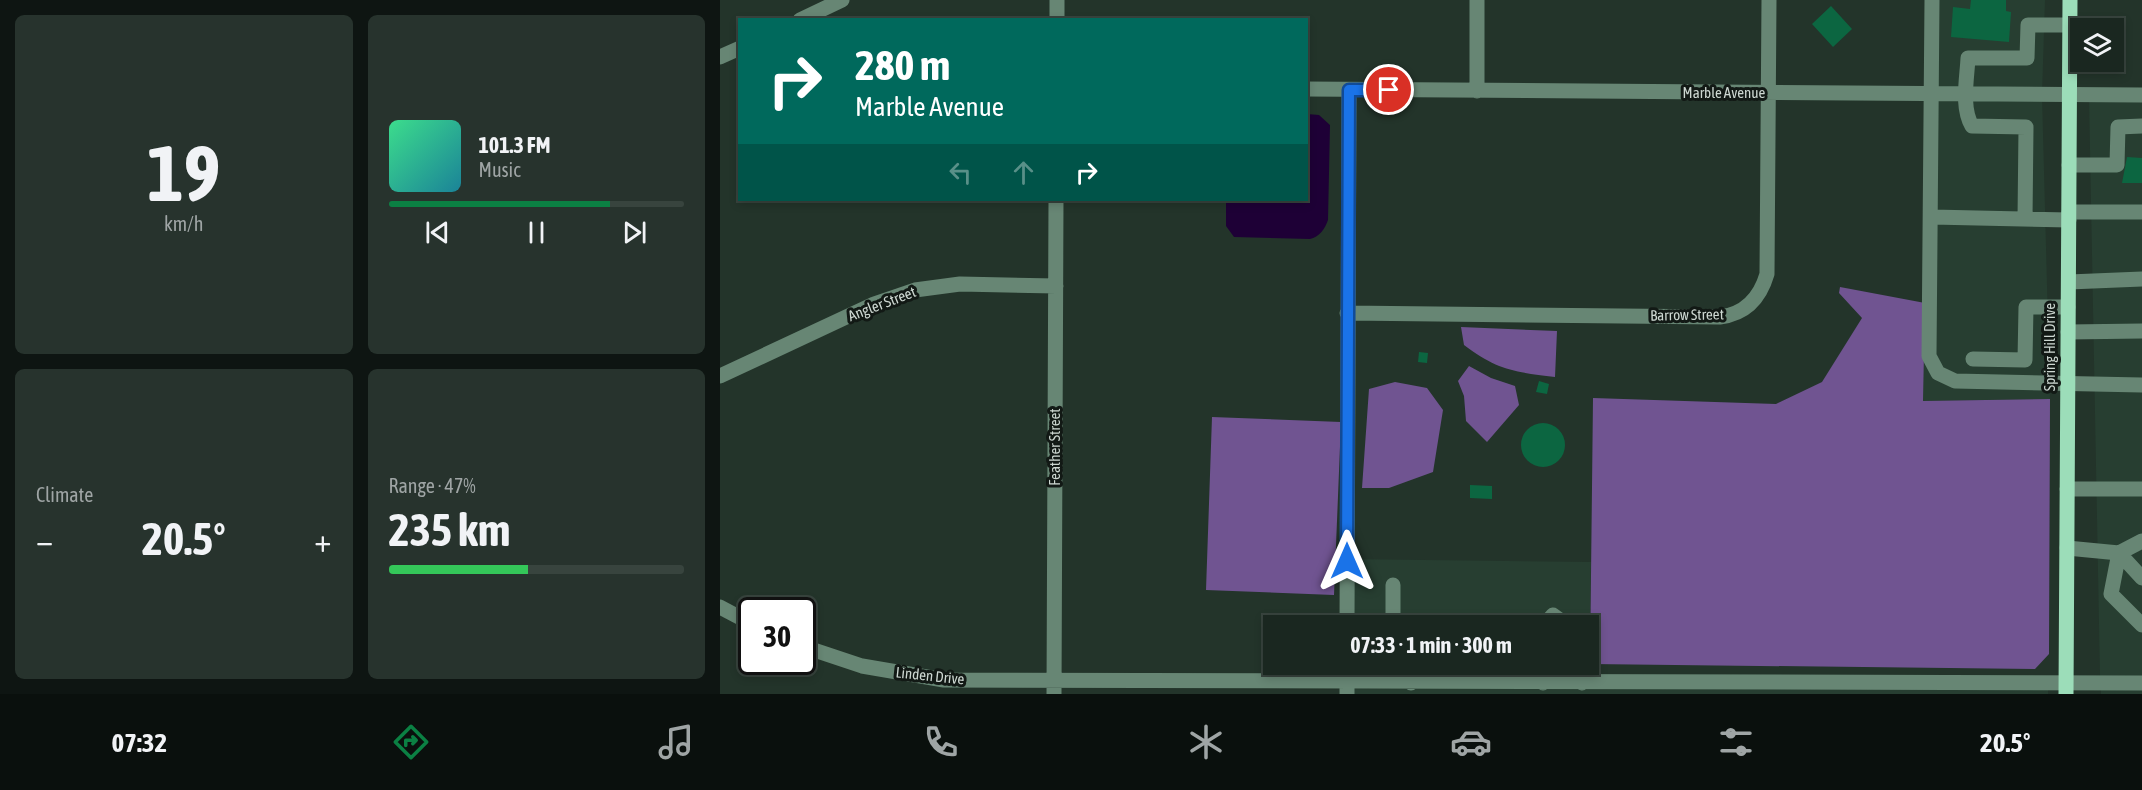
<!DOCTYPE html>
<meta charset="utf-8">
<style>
body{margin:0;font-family:"Asap Condensed",sans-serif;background:#27332d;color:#f1f3f6;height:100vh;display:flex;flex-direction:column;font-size:22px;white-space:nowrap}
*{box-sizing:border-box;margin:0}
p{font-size:20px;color:#9fa5a5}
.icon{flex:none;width:33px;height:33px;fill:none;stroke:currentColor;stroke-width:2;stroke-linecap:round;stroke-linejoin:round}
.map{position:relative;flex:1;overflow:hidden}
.side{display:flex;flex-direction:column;gap:15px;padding:15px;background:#0e1512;width:720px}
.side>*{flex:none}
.hud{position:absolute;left:18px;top:18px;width:570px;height:183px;border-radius:0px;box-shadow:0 3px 9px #0003,0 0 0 2px #38443e;background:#00695c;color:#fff;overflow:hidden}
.tools{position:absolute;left:1350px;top:18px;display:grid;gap:12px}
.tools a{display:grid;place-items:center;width:54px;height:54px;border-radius:0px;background:#1a2720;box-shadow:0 3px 9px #0003,0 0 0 2px #38443e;font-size:30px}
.speed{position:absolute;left:18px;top:597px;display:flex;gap:12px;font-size:30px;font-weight:700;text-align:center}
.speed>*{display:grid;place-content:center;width:78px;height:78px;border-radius:50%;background:#1a2720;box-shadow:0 3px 9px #0003,0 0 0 2px #38443e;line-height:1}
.speed .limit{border:3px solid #111;border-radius:9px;background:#fff;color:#111}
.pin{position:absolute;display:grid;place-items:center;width:51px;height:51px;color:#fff;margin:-26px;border:3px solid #fff;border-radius:50%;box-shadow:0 2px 6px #0007}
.me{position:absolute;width:66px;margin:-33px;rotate:0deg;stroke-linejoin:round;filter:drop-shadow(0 0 4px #0008)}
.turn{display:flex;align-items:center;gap:21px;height:126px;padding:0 18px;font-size:27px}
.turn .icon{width:78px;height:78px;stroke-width:2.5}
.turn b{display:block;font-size:42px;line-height:51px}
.lanes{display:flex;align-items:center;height:57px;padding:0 18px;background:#0003;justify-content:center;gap:30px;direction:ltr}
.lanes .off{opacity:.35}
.big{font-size:45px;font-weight:700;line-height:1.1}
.side .tile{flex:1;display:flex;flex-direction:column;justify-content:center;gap:9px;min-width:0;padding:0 21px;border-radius:9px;background:#27332d}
.side .dial{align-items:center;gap:0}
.dial b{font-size:78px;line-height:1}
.song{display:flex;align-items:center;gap:18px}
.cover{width:72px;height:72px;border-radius:9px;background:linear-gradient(135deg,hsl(150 70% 55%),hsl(190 70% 35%))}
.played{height:6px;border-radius:3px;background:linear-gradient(90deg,#0b8043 75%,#38443e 75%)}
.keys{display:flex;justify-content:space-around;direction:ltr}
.heat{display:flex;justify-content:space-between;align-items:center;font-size:33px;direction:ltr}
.charge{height:9px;border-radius:4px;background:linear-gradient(90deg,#34c759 47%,#38443e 0)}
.side .tiles{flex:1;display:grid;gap:15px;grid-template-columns:repeat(2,1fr)}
.trip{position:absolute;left:543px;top:615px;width:336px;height:60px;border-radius:0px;background:#1a2720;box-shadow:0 3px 9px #0003,0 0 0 2px #38443e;font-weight:700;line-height:60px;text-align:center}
.tab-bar{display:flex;height:96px;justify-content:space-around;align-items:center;background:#0a100d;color:#9fa5a5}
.tab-bar .icon{width:42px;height:42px}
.tab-bar .current{color:#0b8043}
.tab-bar b{font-size:27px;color:#f1f3f6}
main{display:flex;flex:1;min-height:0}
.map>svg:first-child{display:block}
.built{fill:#273e31}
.forest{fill:#705491}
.water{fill:#1e0036}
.building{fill:#0c6641}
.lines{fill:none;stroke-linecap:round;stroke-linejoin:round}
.minor{stroke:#678674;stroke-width:15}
.major{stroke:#9cddb9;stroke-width:15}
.route-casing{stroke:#114b97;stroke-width:15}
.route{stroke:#1a73e8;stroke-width:10}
.labels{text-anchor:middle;stroke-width:6;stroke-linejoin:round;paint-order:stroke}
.street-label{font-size:15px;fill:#ced8d2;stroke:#121915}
</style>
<main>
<section class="side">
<div class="tiles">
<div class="tile dial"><b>19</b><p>km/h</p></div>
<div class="tile">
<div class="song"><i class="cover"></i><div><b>101.3 FM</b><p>Music</p></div></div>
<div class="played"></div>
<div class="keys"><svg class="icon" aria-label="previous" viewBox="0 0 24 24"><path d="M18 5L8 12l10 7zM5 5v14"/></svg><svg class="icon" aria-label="pause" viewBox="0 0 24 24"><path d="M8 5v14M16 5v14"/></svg><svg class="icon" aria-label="next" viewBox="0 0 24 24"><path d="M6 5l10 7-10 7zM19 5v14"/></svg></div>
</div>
<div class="tile"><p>Climate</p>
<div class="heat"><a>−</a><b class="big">20.5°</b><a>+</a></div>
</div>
<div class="tile"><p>Range · 47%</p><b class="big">235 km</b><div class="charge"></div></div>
</div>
</section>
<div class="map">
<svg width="1422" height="694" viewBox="0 0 1422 694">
<rect width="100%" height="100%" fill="#23342a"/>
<path class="built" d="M1205,0H1325L1322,95L1330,399L1203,401Z
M1369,96L1422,98V677H1380Z
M625,559L871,562L869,677H624V665L868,664V626L625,625Z
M1328,688V694H624V689Z
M1381,689H1422V694H1381Z"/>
<path class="forest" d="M1120,287L1205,303L1203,401L1330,399L1329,654L1315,669L870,664L873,398L1056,404L1102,382L1142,318L1119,293Z
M741,327L837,331L835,377C794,372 777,370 744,345Z
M749,366L771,378L795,386L799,405L767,442L746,421L744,396L738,381Z
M675,382L707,388L723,410L713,472L669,488H642L649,389Z
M492,417L621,422L614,595L486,590Z"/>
<path class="water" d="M587,114L599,115L610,125L608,220C605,229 599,237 590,239L514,237L506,226V200H586Z"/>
<path class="building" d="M1251,0H1286V11L1291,12L1289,42L1231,37L1233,7L1250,9Z
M1111,6L1132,29L1113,47L1092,24Z
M1407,157L1422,158V183H1402Z
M699,352L708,353L707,363L698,362Z
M819,381L829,384L827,394L816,392Z
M801 445a22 22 0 1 1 44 0a22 22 0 1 1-44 0Z
M750,485L772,486V499L750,498Z"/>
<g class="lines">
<path class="minor" d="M1212,0L1209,356L1218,373L1235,381L1422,385
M80,20L122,0
M337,20V0
M0,57L20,48
M586,89L1422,95
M757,91V0
M1349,165H1397L1398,127L1422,126
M1349,212H1422
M1212,217L1349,220
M1305,219L1306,127L1252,126C1241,107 1247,79 1248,58H1307L1308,25H1350
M1349,282L1422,279
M627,313L1000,317C1025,314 1040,298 1047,274L1049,0
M1348,332L1422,331
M1253,359L1305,360L1306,307H1348
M0,376L154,304L195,290L240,284L336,286
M1347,489H1422
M1347,548L1399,553L1422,541
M1399,553L1391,594L1422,625
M1399,553L1422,578
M0,607L32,624
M789,623L815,626
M627,626L629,90
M673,626V585
M823,626L833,615L848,626
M82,646L142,666L224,680L1422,683
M627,664V694
M691,683V664
M823,683V664
M862,683L863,664
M334,694L336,200"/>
<path class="major" d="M1346,694L1350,0"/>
</g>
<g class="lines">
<defs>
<path id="route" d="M627,561L629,90H669"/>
</defs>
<use href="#route" class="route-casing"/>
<use href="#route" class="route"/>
</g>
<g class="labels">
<g class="street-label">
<text x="1004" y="98">Marble Avenue</text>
<text transform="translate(162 304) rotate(-21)" y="5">Angler Street</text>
<text transform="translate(967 315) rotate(-1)" y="5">Barrow Street</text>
<text transform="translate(1330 347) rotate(-90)" y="5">Spring Hill Drive</text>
<text transform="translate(335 447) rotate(-90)" y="5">Feather Street</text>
<text transform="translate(210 676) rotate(6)" y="5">Linden Drive</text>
</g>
</g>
</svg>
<div class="tools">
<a><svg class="icon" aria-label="layers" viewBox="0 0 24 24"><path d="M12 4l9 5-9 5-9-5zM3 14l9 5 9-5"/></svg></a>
</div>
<div class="speed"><div class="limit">30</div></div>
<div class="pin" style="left:669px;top:90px;background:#d93025"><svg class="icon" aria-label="arrive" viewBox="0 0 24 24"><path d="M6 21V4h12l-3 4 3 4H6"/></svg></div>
<svg class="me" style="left:627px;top:561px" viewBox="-20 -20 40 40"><path d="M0-17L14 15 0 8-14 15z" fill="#1a73e8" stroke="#fff" stroke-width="4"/></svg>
<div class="trip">07:33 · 1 min · 300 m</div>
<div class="hud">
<div class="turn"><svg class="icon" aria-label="right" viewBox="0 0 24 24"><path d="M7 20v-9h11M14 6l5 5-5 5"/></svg><div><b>280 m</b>Marble Avenue</div></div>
<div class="lanes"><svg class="icon off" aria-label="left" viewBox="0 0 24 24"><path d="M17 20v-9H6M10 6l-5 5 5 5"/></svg><svg class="icon off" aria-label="ahead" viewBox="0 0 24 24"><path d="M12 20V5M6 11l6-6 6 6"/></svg><svg class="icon" aria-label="right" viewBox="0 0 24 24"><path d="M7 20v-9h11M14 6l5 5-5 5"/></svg></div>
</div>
</div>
</main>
<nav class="tab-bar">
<b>07:32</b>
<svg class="icon current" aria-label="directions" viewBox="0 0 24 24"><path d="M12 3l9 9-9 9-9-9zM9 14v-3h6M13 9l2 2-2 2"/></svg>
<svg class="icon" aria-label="music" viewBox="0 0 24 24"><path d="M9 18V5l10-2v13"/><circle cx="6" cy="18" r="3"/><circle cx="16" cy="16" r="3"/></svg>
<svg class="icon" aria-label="phone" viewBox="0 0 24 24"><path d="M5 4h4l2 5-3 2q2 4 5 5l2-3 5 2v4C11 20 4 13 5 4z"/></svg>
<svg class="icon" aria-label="climate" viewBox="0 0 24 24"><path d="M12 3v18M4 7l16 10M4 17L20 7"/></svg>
<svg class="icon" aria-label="car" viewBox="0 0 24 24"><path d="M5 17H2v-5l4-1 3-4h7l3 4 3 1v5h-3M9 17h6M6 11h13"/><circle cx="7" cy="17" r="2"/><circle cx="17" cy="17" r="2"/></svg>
<svg class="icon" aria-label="filters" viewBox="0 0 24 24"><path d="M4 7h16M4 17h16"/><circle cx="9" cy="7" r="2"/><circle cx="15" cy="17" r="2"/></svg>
<b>20.5°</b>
</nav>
